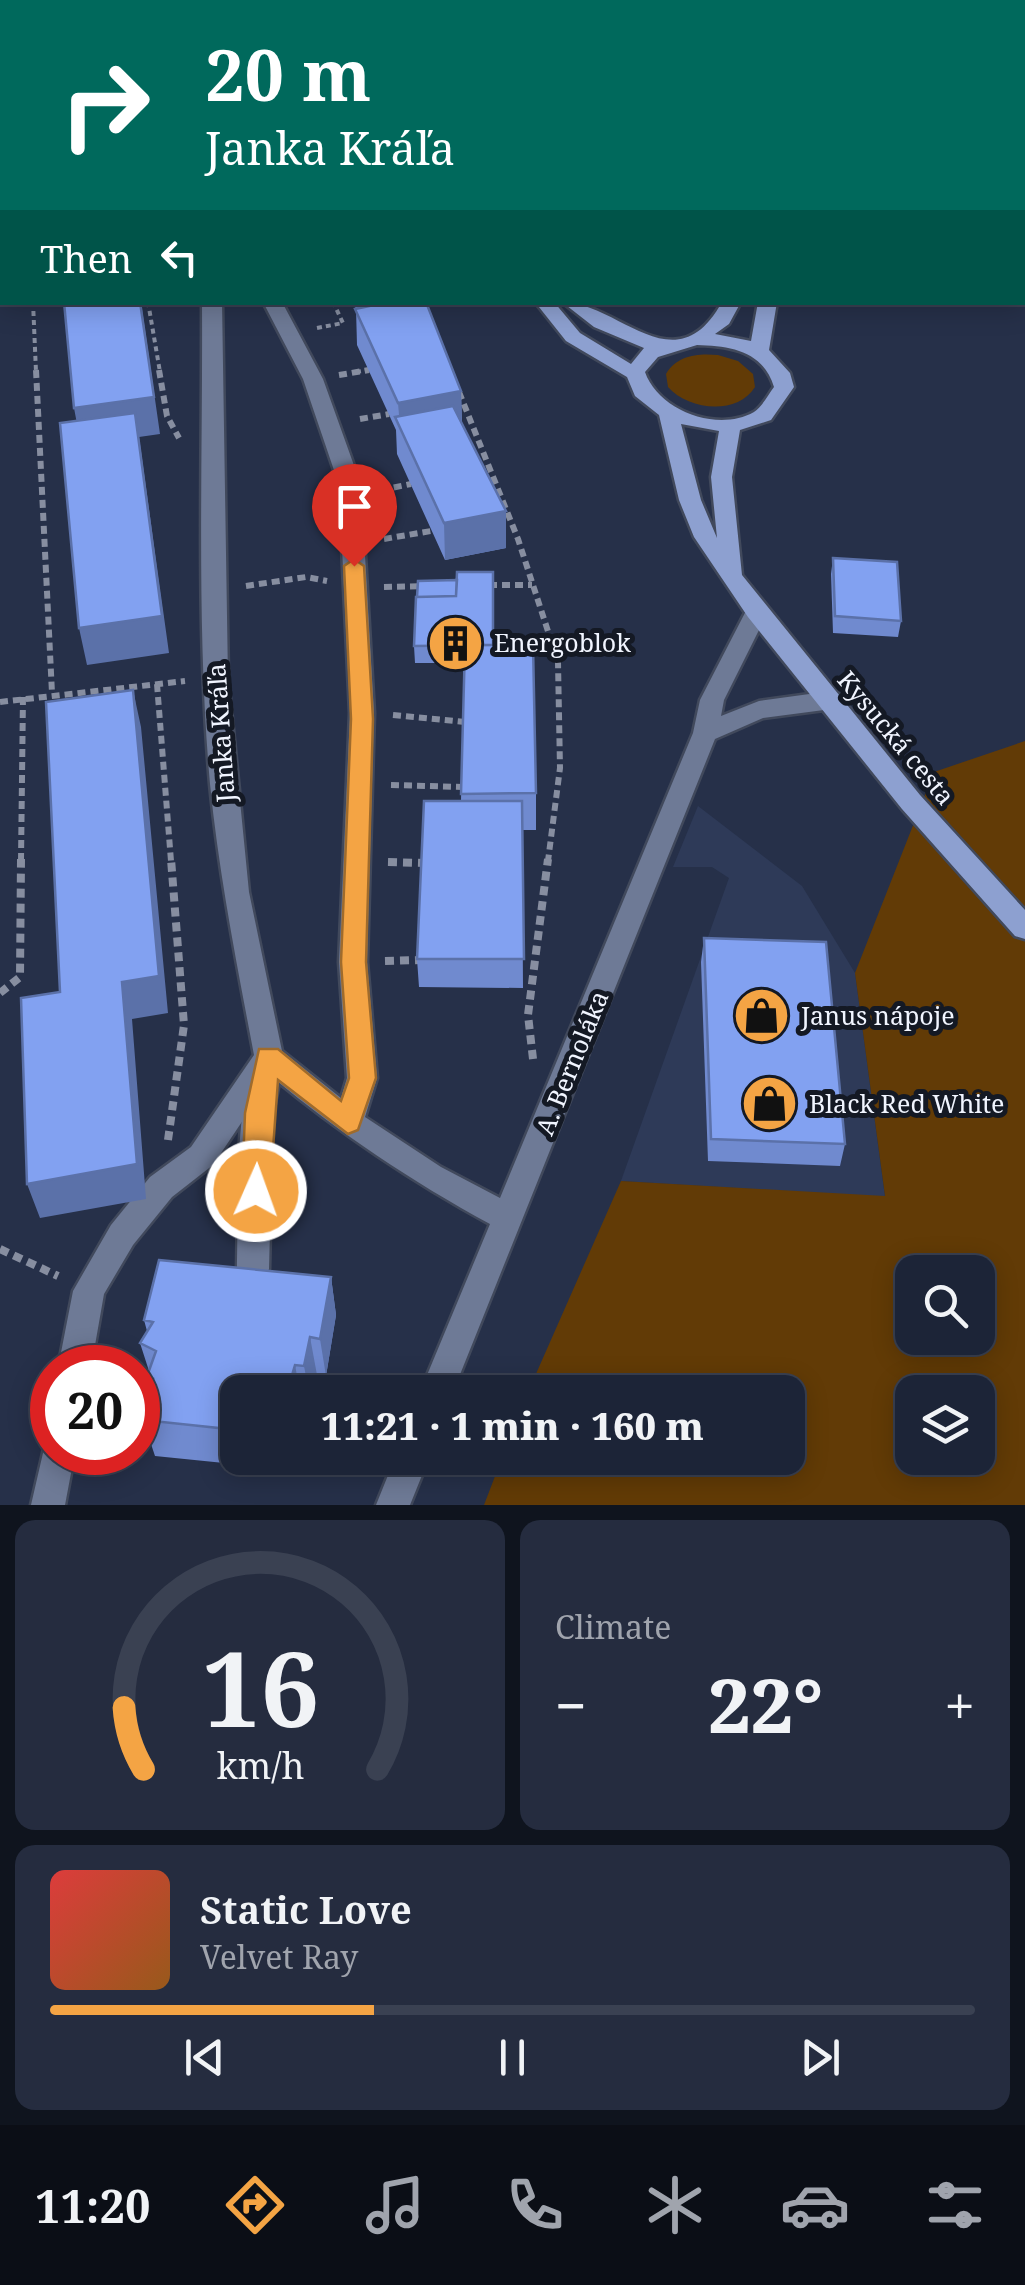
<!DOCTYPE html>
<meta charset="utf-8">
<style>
body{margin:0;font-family:"Noto Serif",serif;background:#252c3f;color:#f1f3f6;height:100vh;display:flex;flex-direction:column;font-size:38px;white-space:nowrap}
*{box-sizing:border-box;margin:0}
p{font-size:32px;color:#a0a4ad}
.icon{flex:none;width:55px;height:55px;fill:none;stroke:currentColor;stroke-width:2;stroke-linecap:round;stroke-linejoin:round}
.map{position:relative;height:1505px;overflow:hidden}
.panel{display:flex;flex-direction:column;gap:15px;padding:15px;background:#0f141e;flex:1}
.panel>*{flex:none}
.top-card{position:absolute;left:0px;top:0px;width:1025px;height:305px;box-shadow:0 5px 25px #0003,0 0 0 2px #3a4152;background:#00695c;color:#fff;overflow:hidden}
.fabs{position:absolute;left:895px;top:1255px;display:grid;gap:20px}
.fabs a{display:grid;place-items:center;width:100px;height:100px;border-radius:20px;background:#1c2437;box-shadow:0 5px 25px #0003,0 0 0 2px #3a4152;font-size:50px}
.speed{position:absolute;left:30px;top:1345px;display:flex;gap:20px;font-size:50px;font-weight:700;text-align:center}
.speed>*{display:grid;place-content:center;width:130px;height:130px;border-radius:50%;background:#1c2437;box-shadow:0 5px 25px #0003,0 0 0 2px #3a4152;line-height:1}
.speed .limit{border:15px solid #d22;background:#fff;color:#111}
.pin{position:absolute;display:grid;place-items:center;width:85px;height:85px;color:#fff;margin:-102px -42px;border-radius:50% 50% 50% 0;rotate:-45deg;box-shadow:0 0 10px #0007}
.pin .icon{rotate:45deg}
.me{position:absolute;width:110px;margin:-55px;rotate:2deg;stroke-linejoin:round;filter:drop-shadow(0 0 8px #0008)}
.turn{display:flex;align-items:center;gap:35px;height:210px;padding:0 40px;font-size:45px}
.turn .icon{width:130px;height:130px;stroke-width:2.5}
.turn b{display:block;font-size:70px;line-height:85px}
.then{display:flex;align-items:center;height:95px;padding:0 40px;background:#0003;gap:20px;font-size:38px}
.big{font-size:75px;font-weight:800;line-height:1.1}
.panel .widget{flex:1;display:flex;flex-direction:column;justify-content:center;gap:15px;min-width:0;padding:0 35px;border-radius:20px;background:#252c3f}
.panel .dial{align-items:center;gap:0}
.dial svg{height:260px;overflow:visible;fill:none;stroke:#3a4152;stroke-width:7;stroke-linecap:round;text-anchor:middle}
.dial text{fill:#f1f3f6;stroke:none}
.song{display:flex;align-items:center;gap:30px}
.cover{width:120px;height:120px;border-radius:15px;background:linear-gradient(135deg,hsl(0 70% 55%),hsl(30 70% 35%))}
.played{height:10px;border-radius:5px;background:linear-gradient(90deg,#f4a444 35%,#3a4152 35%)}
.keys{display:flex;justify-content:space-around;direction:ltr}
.heat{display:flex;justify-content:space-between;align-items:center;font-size:55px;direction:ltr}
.panel .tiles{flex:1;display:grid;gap:15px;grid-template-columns:1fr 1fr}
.widget:last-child{grid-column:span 2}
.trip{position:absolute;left:220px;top:1375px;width:585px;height:100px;border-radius:20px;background:#1c2437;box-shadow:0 5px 25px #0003,0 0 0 2px #3a4152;font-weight:800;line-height:100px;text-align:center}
.tab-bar{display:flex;height:160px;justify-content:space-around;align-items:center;background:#0b0e16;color:#a0a4ad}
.tab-bar .icon{width:70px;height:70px}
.tab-bar .current{color:#f4a444}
.tab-bar b{font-size:45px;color:#f1f3f6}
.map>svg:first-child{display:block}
.built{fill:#2e3a58}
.green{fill:#623b06;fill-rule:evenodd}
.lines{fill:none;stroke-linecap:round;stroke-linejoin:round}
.service-casing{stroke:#41495c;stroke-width:5}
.minor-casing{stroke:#41495c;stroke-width:5}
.primary-casing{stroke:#41495c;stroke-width:5}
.path-far2{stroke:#878ea0;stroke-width:4;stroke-dasharray:5 4;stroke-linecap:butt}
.path-far1{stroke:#878ea0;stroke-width:6;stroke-dasharray:8 5;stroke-linecap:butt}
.path{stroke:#878ea0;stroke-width:8;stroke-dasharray:9 6;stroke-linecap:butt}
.service{fill:#6e7a96;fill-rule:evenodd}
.minor{fill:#6e7a96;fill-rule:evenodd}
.primary{fill:#8da0d0;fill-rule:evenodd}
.wall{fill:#708acf}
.shaded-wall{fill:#5b71a9}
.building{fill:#82a1f1;stroke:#5b71a9;stroke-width:2.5}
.route{fill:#f4a444;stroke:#9f6b2c;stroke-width:2.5}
.labels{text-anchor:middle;stroke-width:10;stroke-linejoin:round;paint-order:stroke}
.poi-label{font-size:25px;fill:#f1f5ff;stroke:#141924;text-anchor:start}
.street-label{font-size:25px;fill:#f1f5ff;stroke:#141924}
</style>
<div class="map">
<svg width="1025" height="1505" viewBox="0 0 1025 1505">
<rect width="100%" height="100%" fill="#263049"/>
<path class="built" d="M698,806L802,886L855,973L885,1197L621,1181L729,878L712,867H673Z"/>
<path class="green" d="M718,355L738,361L753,374L755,387C737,416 688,410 668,387L666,374C677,355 698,353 718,355Z
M1025,741V1505H484L502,1458H788V1392H528L621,1181L885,1196L855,973L934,772ZM912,1272H978V1338H912ZM912,1392H978V1458H912Z"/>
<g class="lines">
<defs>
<path id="service" d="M0,10L2,11V20H0Z
M268,1050L278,1053L283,1062L273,1113L269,1269L264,1279L253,1283L242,1279L237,1269C239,1211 233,1104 258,1053Z"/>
<path id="minor" d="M119,0H135V2H120Z
M202,302H222L228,679L249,892L282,1051L341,1098L347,1078L339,962L350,713L339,485L303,379L263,302H282L323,379L361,485L374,713L367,962L377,1078L365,1117L441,1167L500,1198L693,733L700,700L748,607L756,604L768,612L724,700L721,716L759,701L824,692L836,701L824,710L763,718L715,739L453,1392H420L490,1224C411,1181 341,1134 272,1077L213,1165L172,1197L133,1245L104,1294L91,1368H58L73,1291L111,1225L150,1177L191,1147L254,1055C237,965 219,875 210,784C196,624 203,462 202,302Z
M52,1437V1452H75L65,1505H31L46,1440Z
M395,1458H429L410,1505H376Z"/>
<path id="primary" d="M359,0H375L377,2H361Z
M839,0H855V2H840Z
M535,302H554L580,333L631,364L644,348L594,327L562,302C619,302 675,387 722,302H741L729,324L715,334L751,341L758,302H777L769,350L790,373L794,387L771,420L740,430L732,477L742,575L920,795L1025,910V939L1015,936L902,809L748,617L694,537L679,500L659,415L635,396L627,377L566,341ZM697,345C731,346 763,351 774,387C768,395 762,407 754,412C717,433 658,410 645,372L658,357ZM681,424L719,431L711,477L717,538L701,500Z"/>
</defs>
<use href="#service" class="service-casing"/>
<use href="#minor" class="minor-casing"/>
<use href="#primary" class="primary-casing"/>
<path class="path-far2" d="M33,302L36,372
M148,302L160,372
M317,328L343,323L333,302
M356,372L369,370"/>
<path class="path-far1" d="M36,370L52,693
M159,370L167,416L179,438
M339,375L369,370
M459,392L518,539L558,662L560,768L548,861
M360,419L389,414
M381,490L411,484
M384,539L431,531
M489,585H532
M246,586L306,577L327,581
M384,587L426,586
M157,684L171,861
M0,702L185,681
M393,715L465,722
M391,785L463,787
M21,861L23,696"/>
<path class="path" d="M388,862L424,863
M385,961L420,960
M0,993L20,977L21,859
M533,1059L528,1015L548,859
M168,1140L184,1025L171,859
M0,1249L58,1276"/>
<use href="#service" class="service"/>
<use href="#minor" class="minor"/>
<use href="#primary" class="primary"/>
</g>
<path class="wall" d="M0,0H65L63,2H2V12H0Z
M0,20H2V107H0Z
M353,302H426L461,391L462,424L506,511V548L445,560L397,454L396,430L357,345L356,309Z
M833,558L901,621L898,637L833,633L831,574Z
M493,645L536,793V830H522L523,988L419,987L417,959L461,801L464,663H415L414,646Z
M704,938L845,1144L840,1166L708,1161L701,962Z
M331,1277L336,1315L326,1376L317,1375L313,1392H238V1458H287L284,1469L155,1456L143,1420L150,1392L146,1379L149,1371L140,1343L147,1331L144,1320Z"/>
<path class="shaded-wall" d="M141,302L160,434L139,437L169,653L87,665L79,628L81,445L74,408Z
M461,391L462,428L400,427L398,403Z
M506,511V548L445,560L444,523Z
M133,690L141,727L168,1013L132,1019L146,1199L40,1218L27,1184L122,982Z
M331,1277L336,1315L326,1376L320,1339Z
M310,1337L317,1375L313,1392H309L304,1366Z
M295,1365L300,1392H287Z
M281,1458H287L284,1469Z"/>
<path class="building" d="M169,0H186L182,2H165Z
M290,0H325L316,2H293Z
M513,0H549L514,2Z
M0,20H2V49H0Z
M2,60V86H0V64Z
M64,302H140L154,397L74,408Z
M367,302H426L461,391L398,403L355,309L369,306Z
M453,406L506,511L444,523L395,417Z
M135,413L162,616L79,628L60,423Z
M833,558L897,562L901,621L835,616Z
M457,572H493V645L414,646L416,597L456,596Z
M457,580L456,596L417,597L418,581Z
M465,645H533L536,793L461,794Z
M133,690L159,976L122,982L137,1164L27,1184L21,998L60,992L46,702Z
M424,801H522L524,959H417Z
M704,938L826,942L845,1144L711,1139Z
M159,1260L331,1277L320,1339L310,1337L304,1366L295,1365L287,1392H238V1430L143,1420L153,1379H146L156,1351L140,1343L153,1322L144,1320Z"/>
<path class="route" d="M354,559L364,566L373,719L366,962L376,1078L358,1130L348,1134L278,1080L270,1191L266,1199L256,1203L246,1199L242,1191L245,1113L259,1049H278L341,1101L349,1078L341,962L351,719L344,566Z"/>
<defs>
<symbol id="building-disc" viewBox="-11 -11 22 22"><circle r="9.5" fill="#f4a444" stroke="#141924"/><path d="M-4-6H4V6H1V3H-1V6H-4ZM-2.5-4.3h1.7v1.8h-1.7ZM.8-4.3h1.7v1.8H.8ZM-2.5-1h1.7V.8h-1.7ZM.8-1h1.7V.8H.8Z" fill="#111"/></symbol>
<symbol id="shop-disc" viewBox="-11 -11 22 22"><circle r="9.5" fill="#f4a444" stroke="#141924"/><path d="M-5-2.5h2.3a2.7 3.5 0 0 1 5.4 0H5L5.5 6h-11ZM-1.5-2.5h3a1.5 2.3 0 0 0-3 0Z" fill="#111"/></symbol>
</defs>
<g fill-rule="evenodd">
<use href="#building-disc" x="424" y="612" width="63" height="63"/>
<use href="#shop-disc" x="730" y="984" width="63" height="63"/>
<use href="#shop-disc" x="738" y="1072" width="63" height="63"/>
</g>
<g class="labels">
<g class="poi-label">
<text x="494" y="652">Energoblok</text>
<text x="801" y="1025">Janus nápoje</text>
<text x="809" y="1113">Black Red White</text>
</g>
<g class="street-label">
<text transform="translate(221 733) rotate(-94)" y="9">Janka Kráľa</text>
<text transform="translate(896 738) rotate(50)" y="9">Kysucká cesta</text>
<text transform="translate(572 1063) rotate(-68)" y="9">A. Bernoláka</text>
</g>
</g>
</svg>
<div class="fabs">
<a><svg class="icon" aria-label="search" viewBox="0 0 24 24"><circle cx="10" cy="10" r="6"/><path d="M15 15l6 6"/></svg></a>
<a><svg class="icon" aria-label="layers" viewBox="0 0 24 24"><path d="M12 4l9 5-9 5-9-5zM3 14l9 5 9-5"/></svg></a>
</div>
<div class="speed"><div class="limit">20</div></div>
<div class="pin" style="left:354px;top:566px;background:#d93025"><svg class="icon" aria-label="arrive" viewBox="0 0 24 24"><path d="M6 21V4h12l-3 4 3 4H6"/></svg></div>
<svg class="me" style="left:256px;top:1191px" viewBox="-20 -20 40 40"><circle r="17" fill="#f4a444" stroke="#fff" stroke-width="3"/><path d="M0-11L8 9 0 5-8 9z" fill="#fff"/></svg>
<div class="trip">11:21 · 1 min · 160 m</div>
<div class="top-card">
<div class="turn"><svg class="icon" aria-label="right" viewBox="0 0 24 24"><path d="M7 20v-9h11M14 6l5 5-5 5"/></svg><div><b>20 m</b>Janka Kráľa</div></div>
<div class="then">Then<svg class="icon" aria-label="left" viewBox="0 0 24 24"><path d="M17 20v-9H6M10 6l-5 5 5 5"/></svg></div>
</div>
</div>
<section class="panel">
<div class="tiles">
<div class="widget dial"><svg viewBox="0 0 100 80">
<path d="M14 69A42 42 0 1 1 86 69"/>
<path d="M14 69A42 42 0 0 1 8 50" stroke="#f4a444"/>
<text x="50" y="56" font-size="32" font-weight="700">16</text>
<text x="50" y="72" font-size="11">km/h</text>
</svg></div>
<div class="widget"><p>Climate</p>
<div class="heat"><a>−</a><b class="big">22°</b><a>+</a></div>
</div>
<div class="widget">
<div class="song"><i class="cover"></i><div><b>Static Love</b><p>Velvet Ray</p></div></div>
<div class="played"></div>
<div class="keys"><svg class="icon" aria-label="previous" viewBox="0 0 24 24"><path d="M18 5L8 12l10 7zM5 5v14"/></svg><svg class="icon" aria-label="pause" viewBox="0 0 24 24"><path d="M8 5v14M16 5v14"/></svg><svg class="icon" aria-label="next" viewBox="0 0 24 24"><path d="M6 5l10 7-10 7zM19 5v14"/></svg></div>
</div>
</div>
</section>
<nav class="tab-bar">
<b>11:20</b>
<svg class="icon current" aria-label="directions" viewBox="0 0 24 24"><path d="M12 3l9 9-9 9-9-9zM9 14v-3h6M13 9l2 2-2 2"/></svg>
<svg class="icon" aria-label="music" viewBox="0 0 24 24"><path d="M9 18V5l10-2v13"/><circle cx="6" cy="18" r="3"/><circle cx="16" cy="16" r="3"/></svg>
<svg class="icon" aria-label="phone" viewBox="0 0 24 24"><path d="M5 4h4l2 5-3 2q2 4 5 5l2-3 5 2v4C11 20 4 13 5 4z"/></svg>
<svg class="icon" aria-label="climate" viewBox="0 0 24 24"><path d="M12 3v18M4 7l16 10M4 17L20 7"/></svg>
<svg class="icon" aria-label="car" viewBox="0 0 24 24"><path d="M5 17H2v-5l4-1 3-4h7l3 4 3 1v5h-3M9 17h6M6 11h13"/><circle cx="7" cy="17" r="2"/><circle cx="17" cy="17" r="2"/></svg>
<svg class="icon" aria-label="filters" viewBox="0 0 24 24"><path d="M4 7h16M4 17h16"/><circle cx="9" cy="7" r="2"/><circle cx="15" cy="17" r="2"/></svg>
</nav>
